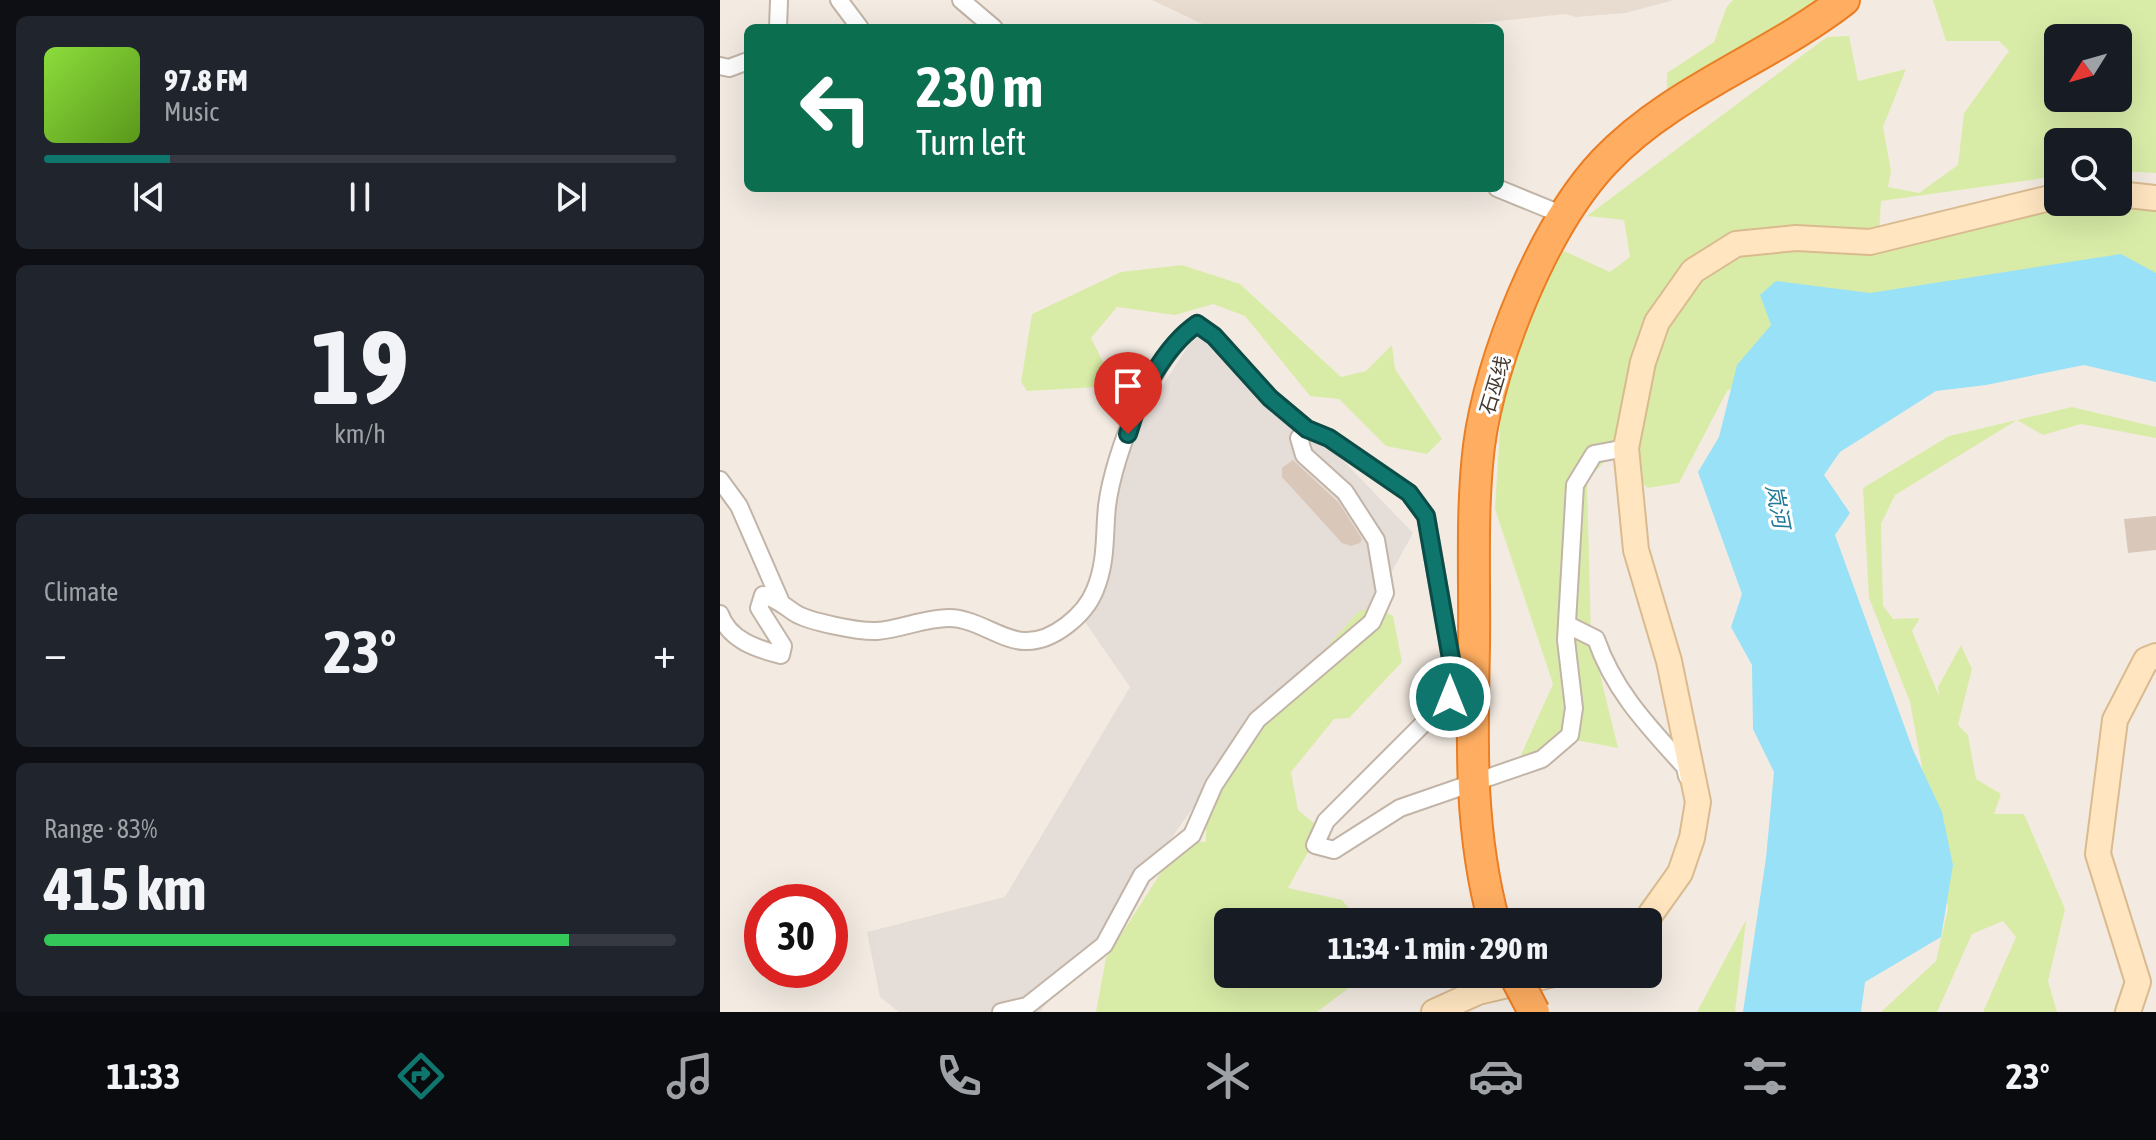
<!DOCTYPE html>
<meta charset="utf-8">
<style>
body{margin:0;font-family:"Asap Condensed","Noto Sans SC",sans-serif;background:#20242c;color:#f1f3f6;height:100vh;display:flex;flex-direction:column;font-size:30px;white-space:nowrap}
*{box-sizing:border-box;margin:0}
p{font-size:26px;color:#9ea1a6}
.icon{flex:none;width:44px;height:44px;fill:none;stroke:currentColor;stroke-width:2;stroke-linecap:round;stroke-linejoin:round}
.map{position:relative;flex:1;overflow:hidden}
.panel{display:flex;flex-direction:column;gap:16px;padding:16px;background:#0d0f14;width:720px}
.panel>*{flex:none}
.guide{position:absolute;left:24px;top:24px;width:760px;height:168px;border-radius:12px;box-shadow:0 8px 32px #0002;background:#0b6e4f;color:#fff;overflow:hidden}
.needle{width:52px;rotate:233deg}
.controls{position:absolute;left:1324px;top:24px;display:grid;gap:16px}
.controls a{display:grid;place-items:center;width:88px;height:88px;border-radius:12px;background:#171b24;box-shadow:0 8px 32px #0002;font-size:40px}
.speed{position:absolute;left:24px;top:884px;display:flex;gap:16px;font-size:40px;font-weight:700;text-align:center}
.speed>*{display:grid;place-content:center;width:104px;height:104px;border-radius:50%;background:#171b24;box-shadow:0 8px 32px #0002;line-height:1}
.speed .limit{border:12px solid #d22;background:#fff;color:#111}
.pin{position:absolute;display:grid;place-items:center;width:68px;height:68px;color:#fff;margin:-82px -34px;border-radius:50% 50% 50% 0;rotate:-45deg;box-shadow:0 0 8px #0007}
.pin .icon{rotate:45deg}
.me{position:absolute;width:88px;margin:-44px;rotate:0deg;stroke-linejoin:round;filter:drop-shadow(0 0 6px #0008)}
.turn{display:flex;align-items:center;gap:28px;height:168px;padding:0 40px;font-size:36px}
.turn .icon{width:104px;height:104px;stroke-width:2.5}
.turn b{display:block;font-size:56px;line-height:68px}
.big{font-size:60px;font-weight:700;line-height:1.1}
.panel .tile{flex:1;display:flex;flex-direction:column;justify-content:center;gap:12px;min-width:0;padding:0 28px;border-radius:12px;background:#20242c}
.panel .dial{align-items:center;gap:0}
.dial b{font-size:104px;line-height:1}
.song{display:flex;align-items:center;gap:24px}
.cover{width:96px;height:96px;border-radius:12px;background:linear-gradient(135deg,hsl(90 70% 55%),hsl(90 70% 35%))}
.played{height:8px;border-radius:4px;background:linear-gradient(90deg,#0f766e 20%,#363941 20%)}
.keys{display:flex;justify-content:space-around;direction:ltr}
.heat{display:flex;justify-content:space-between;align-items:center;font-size:44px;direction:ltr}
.charge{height:12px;border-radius:6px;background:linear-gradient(90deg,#34c759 83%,#363941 0)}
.trip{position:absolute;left:494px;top:908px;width:448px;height:80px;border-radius:12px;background:#171b24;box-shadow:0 8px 32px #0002;font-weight:700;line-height:80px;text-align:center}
.tabs{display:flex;height:128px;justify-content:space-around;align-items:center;background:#090b0e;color:#9ea1a6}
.tabs .icon{width:56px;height:56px}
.tabs .active{color:#0f766e}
.tabs b{font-size:36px;color:#f1f3f6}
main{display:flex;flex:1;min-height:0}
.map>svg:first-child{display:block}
.residential{fill:#e8dcd0}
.industrial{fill:#e5ddd8}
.green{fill:#d9eca7;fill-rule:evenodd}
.water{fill:#98e1f7}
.building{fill:#d9c7ba}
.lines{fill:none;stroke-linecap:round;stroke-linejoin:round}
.street-casing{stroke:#c2b4a7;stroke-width:20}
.secondary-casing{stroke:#daba8f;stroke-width:28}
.highway-casing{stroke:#eb7e24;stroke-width:34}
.street{stroke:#fff;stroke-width:16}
.secondary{stroke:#ffe5c0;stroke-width:24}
.highway{stroke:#ffae61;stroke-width:30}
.highway-bridge-casing{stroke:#eb7e24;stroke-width:34;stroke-linecap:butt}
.highway-bridge{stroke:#ffae61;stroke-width:30}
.route-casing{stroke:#0a4d48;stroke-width:20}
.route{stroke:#0f766e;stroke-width:14}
.labels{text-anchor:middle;stroke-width:6;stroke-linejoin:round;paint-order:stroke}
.street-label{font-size:20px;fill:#453a32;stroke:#fff}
.water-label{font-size:22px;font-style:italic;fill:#1f7b98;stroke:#fff}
</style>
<main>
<section class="panel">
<div class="tile">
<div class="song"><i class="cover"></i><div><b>97.8 FM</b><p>Music</p></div></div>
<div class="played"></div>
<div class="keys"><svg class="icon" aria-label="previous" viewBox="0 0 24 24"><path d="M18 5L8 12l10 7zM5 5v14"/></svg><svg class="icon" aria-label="pause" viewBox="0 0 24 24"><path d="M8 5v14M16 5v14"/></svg><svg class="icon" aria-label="next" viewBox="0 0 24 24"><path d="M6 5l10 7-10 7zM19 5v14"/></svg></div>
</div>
<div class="tile dial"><b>19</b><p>km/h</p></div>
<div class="tile"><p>Climate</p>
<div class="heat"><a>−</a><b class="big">23°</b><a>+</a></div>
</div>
<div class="tile"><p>Range · 83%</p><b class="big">415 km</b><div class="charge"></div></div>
</section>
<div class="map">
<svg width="1436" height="1012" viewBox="0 0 1436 1012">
<rect width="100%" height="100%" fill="#f3ebe2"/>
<path class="residential" d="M432,0H954L906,13L856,17L845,14L714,28H491Z"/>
<path class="industrial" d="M486,318L693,533L642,626L529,728L417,887L320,1012H179L160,997L147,932L285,897L410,687L363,619L402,449Z"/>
<path class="green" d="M1013,0H1115L947,105V73L994,42L1007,6Z
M1213,0H1436V173L1398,171V142H1338V176L1161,201L1159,235L1334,205L1436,206V290L1117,327L1007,391L959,483L927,488L895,449L867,481L871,637L898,748L844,738L792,775L833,684L775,509L782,396L810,286L844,251L890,272L910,257L904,220L867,216L1107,37L1129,36L1138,81L1186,69L1163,127L1171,171L1168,187L1199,193L1238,165L1244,113L1289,51L1279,41H1226ZM1338,38H1398V98H1338Z
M462,265L520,284L621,377L646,371L672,345L675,369L722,439L707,454L666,446L619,399L590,396L525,316L493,304L455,315L397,307L371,338L395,386L307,391L301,382L312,314L401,272Z
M1352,407L1436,427V438L1361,424L1323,435L1297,420L1175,495L1161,524L1163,606L1173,619L1200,618L1192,631L1219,696L1218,687L1241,645L1252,669L1238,725L1248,735L1256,779L1281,794L1274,814H1304L1345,909L1328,981L1337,1012H1263L1296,937L1283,921L1252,934L1217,1012H1161L1216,961L1228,908L1190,702L1149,598L1143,488L1229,436Z
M654,606L673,616L682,662L629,718L614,719L571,772L578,810L601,829L568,888L622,900L640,922H508V974H643L642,978L597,1012H376L386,958L462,840L486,842V814L524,741L638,612Z
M1026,920L1015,1012H977Z"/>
<path class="water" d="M1401,254L1436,273V382L1364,365L1266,385L1216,391L1120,452L1104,475L1130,513L1115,535L1193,750L1222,812L1233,865L1221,937L1145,982L1141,1012H1023L1046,858L1054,772L1033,729L1032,665L1011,627L1022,594L978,472L999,437L1017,365L1051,325L1040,295L1056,281L1150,293Z"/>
<path class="building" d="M573,460L619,503L642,539L640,543L631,546L622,543L562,477V468Z
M1436,516V550L1408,553L1404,519Z"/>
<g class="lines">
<defs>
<path id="street" d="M119,0L140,28
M241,0L274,28
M58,28L59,0
M0,66L9,68L28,61
M777,188L843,215
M0,480L19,506L60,600
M0,614C9,640 37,649 61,655L63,646L39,608L43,595C57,599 63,605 75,613C89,622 140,632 157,631C181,629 205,618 229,618C256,618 282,641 305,641C333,642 365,615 375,590C387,561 384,535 387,506C394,452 432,355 477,324L494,336L550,398L587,429
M848,625L876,639C894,691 928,726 965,767L967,776
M281,1012L307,1006L384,945L422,875L472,835L494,785L537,720L652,622L665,593L656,540L625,492L584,455L579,438L587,429L609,438L689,493L706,516L733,670L730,697L606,821L595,845L614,850L680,808L822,759L850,735L854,708L846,640L855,485L874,454L906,448"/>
<path id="secondary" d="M1398,194L1436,198
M925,922L960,873L972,838L978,802L949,661L916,550L906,448L923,362L937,322L973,271L1016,244L1076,238L1150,242L1338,196
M714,1012L758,992L834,974
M1408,1012L1418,982L1378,854L1395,720L1426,660L1436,656"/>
<path id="highway" d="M774,922C749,830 752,740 754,646C755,580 751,512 759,446C770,359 824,226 884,162C951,91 1048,59 1124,0"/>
</defs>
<use href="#street" class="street-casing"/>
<use href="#secondary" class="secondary-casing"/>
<use href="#highway" class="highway-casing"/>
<use href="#street" class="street"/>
<use href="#secondary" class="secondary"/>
<use href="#highway" class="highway"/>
<defs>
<path id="highway-bridge" d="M794,974L814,1012"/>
</defs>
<use href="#highway-bridge" class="highway-bridge-casing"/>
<use href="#highway-bridge" class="highway-bridge"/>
</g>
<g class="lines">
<defs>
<path id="route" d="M408,434C419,395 444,347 477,324L494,336L550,398L587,429L609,438L689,493L706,516L733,670L730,697"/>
</defs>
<use href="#route" class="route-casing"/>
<use href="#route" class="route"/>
</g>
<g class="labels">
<g class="street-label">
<text transform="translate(775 385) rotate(-73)" y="7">石巫线</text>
</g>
<g class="water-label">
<text transform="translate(1058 506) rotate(79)" y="8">岚河</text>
</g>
</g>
</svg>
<div class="controls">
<a><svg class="needle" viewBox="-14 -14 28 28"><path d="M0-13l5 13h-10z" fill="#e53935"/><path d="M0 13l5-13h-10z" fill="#9ea1a6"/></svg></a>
<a><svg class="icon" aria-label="search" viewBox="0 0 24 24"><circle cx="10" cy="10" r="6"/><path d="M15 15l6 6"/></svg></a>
</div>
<div class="speed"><div class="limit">30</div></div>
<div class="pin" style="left:408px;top:434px;background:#d93025"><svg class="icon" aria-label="arrive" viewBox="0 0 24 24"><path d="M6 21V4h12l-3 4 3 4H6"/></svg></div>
<svg class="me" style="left:730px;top:697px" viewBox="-20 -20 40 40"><circle r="17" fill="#0f766e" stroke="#fff" stroke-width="3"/><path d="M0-11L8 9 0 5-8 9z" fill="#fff"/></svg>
<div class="trip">11:34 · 1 min · 290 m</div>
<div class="guide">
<div class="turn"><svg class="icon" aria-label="left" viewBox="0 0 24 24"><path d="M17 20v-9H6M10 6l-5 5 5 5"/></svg><div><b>230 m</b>Turn left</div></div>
</div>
</div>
</main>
<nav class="tabs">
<b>11:33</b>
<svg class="icon active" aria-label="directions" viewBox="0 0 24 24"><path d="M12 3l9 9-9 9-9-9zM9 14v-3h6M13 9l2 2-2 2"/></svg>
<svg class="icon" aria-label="music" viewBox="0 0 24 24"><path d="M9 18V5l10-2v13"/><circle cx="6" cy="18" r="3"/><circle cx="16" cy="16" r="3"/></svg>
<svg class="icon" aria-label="phone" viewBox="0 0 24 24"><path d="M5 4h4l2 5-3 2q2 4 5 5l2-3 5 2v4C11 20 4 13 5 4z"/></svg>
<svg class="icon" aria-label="climate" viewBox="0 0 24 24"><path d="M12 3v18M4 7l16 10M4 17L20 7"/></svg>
<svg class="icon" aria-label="car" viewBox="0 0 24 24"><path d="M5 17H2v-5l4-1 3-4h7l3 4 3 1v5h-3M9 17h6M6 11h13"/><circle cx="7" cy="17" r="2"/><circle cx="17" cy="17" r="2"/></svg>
<svg class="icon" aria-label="filters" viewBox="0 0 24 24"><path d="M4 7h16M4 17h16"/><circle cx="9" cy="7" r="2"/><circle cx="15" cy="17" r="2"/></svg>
<b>23°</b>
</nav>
